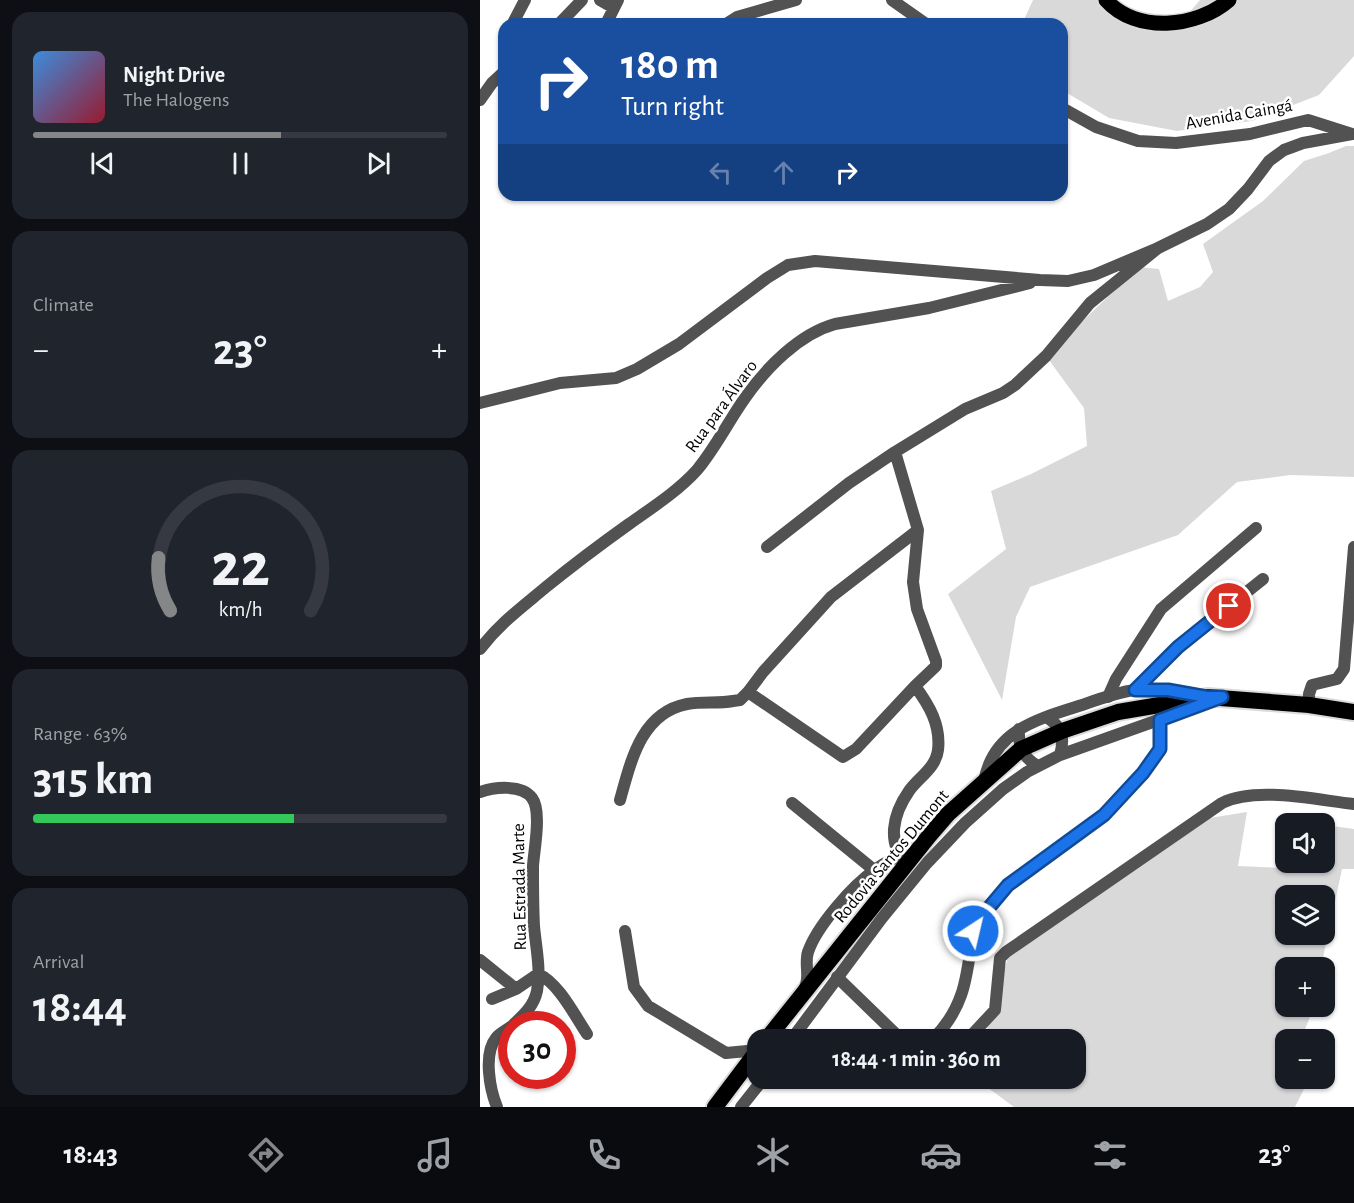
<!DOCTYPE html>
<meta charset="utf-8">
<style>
body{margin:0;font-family:"Alegreya Sans",sans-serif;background:#20242c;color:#f1f3f6;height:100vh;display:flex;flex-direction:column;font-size:22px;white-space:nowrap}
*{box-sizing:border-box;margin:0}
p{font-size:20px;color:#9ea1a6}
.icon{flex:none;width:33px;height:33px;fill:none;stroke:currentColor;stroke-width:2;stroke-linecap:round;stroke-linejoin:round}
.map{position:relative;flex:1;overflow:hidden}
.details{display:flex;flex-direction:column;gap:12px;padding:12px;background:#0d0f14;width:480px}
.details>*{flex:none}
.hud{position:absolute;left:18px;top:18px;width:570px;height:183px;border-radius:18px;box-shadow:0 2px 4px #0004;background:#1a4fa0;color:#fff;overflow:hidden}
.tools{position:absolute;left:795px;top:813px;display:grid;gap:12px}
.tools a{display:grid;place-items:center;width:60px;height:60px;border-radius:12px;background:#171b24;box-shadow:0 2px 4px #0004;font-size:30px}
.speed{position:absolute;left:18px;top:1011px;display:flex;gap:12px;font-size:30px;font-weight:700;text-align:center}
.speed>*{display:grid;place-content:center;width:78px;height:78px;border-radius:50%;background:#171b24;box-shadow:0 2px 4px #0004;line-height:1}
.speed .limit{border:9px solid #d22;background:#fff;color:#111}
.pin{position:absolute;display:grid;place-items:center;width:51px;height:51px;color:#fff;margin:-26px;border:3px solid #fff;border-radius:50%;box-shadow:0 2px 6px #0007}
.me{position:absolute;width:66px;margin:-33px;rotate:35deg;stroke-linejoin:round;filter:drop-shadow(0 0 4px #0008)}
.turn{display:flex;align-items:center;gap:21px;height:126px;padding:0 24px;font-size:27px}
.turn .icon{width:78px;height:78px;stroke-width:2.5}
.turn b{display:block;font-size:42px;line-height:51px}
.lanes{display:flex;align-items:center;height:57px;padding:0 24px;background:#0003;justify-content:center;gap:30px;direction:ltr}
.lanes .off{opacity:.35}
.big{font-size:45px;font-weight:600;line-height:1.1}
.details .widget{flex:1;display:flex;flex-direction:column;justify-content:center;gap:9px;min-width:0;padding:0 21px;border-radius:18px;background:#20242c}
.details .dial{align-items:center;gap:0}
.dial svg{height:156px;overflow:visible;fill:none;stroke:#363941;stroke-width:7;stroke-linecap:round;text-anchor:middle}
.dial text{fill:#f1f3f6;stroke:none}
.song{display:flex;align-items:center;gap:18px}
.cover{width:72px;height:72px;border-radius:9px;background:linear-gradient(135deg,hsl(210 70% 55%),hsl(350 70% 35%))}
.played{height:6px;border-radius:3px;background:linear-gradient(90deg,#858687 60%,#363941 60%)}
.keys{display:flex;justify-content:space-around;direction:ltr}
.heat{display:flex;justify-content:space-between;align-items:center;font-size:33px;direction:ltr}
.charge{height:9px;border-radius:4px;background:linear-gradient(90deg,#34c759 63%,#363941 0)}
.trip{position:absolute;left:267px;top:1029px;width:339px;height:60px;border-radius:18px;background:#171b24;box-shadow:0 2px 4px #0004;font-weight:600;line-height:60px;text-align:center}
.tab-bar{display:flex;height:96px;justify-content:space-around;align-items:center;background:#090b0e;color:#9ea1a6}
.tab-bar .icon{width:42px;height:42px}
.tab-bar .active{color:#858687}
.tab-bar b{font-size:27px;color:#f1f3f6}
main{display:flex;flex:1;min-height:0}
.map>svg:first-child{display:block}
.green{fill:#d9d9d9;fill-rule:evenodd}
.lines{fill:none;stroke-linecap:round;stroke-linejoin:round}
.primary-casing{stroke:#dbdbdb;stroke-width:18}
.trunk-casing{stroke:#dbdbdb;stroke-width:20}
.minor{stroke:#525252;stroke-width:12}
.tertiary{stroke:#525252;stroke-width:12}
.primary{stroke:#000;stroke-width:15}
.trunk{stroke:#000;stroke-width:16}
.route-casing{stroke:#114b97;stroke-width:15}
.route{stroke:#1a73e8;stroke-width:10}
.labels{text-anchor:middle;stroke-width:5;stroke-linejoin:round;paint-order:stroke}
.street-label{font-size:18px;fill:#000;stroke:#fff}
</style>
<main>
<section class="details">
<div class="widget">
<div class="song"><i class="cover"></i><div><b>Night Drive</b><p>The Halogens</p></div></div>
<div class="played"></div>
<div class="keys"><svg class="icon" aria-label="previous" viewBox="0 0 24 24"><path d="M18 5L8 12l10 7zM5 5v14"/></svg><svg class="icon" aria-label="pause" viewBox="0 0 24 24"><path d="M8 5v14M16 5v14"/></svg><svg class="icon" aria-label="next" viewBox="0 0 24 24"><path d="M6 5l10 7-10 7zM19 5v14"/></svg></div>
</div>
<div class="widget"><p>Climate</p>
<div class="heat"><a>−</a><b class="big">23°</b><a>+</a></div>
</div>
<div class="widget dial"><svg viewBox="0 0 100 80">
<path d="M14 69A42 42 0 1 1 86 69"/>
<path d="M14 69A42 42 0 0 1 8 42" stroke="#858687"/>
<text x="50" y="56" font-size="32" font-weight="700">22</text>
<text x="50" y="72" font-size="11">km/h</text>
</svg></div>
<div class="widget"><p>Range · 63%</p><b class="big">315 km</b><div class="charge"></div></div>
<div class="widget"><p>Arrival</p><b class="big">18:44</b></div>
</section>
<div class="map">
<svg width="874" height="1107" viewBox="0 0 874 1107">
<rect width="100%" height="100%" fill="#fff"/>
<path class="green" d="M553,0H621L663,21L708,14L720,0H874V56L839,95L772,121L697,131L629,118L582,90V24H542Z
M866,146H874V477L810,475L757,482L698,535L550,587L536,617L522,700L468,594L526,549L511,491L551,474L607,446L604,408L566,356L659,267L679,269L688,301L720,287L733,272L723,244L783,201L824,161L849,153Z
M767,812L758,866L823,869L826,863L844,862L845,825L874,829V869H862L841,967L806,968V1006L834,1007L821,1039L806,1040V1078L829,1079L815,1107H534L496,1079L596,1078V1040L504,1039L529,954L717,820ZM806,896H844V934H806Z"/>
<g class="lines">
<defs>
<path id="primary" d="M626,0C656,34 717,28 749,0"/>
<path id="trunk" d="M286,1040L449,836L468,814L541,749L582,731L638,712L727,697L829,705L874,712
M235,1107L278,1050"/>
</defs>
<use href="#primary" class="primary-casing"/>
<use href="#trunk" class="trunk-casing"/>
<path class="minor" d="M120,0L134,8
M412,0L446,24
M34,21L45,0
M79,24L102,0
M126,24L138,0
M246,24L257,17L316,0
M0,100L12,83L24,72
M582,108L616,127L658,141L696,143L770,134L828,120L872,134
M0,403L80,383L136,378L157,369L199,344L287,278L308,265L335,261L560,280L588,281L614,275L678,248
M415,452L485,409L523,393L535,385L566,356L610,303L678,248L727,224L749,209L768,189L789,161L804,150L823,143L872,134
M287,547L369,483L415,452L438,530L433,582L437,609L456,661V666L435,686C449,705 461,725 458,750C456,768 438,778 429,791C413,814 406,843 427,864
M0,649C20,623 41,608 66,587C93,565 121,544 149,524C173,507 198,491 217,470C236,447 248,422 265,398C286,368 319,334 355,324L449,308L550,283
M655,690L698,647L783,579
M268,692L283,672L351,597L438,530
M628,697L636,679L681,609L776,528
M829,705V694L832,685L857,679L864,669L874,547
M0,792C14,787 42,784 52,798C62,811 54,850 53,866C53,886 53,907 54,926C56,948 61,969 57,991C54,1005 45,1014 34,1024
M140,800C151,761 161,713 207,704C223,701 238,704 253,701L260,700L268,692L363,757L376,749L435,686
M312,803L394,870
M145,931L154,987L168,1006L246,1053L278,1050
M0,960L36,989
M357,977L422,1040
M324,989C331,979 324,964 328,952C337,926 372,886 395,870C402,864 411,860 419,856
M12,999L36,989L58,974C78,982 95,1016 107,1034
M452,1040C486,1007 487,974 493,931L496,923L528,885L624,815L663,773L680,749V720
M487,1040L515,1010L520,958L526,952L742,803C776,786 837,800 874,804
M17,1107C10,1090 3,1054 16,1038C20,1033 27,1030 32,1026"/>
<path class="tertiary" d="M566,717C582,726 585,737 580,755
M539,729C538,746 543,758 558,766
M504,782C513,730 558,719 602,705C619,699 638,692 655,690C677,688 699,690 720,695
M311,1040L402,918L447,863L485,823L523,789L547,772L580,755L726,703
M261,1107L284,1078"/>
<use href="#primary" class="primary"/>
<use href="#trunk" class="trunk"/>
</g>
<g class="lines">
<defs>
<path id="route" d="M493,931L496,923L528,885L624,815L663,773L680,749V720L742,697H727L688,690H655L698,647L749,606"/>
</defs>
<use href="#route" class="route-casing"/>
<use href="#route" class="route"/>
</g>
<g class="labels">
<g class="street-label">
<text transform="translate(759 114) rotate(-10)" y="6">Avenida Caingá</text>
<text transform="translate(241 406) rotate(-54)" y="6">Rua para Álvaro</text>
<text transform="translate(411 856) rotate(-50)" y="6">Rodovia Santos Dumont</text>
<text transform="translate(39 887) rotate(-91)" y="6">Rua Estrada Marte</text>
</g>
</g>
</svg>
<div class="tools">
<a><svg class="icon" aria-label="sound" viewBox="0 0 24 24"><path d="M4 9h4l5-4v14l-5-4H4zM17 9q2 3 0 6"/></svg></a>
<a><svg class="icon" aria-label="layers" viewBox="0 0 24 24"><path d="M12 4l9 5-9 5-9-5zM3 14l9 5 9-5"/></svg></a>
<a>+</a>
<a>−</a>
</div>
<div class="speed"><div class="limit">30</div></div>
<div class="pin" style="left:749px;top:606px;background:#d93025"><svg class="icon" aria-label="arrive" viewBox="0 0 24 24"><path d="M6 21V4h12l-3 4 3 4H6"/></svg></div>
<svg class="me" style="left:493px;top:931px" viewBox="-20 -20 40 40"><circle r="17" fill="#1a73e8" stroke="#fff" stroke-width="3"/><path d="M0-11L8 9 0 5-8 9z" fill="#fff"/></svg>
<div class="trip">18:44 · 1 min · 360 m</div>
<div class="hud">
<div class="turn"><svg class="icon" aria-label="right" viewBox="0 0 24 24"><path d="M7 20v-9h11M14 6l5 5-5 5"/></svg><div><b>180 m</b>Turn right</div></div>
<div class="lanes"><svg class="icon off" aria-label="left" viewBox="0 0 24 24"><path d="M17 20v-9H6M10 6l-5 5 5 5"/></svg><svg class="icon off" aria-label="ahead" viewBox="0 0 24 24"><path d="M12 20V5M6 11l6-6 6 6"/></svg><svg class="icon" aria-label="right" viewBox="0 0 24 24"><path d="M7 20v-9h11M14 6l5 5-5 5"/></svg></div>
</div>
</div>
</main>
<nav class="tab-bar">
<b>18:43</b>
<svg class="icon active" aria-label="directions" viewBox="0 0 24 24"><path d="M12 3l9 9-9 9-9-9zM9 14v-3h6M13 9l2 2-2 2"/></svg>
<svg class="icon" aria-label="music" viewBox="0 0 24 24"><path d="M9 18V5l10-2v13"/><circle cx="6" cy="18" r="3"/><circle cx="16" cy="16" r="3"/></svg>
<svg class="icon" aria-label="phone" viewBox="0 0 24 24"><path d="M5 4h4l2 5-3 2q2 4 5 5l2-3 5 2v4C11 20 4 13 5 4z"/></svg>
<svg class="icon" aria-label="climate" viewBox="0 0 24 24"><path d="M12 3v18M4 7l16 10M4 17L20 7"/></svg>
<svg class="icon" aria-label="car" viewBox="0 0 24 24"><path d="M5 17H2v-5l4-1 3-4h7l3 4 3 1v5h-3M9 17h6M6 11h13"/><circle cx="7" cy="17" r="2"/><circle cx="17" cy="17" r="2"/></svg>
<svg class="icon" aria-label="filters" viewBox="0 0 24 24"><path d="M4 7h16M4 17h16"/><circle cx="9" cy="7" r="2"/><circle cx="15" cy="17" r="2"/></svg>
<b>23°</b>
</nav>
